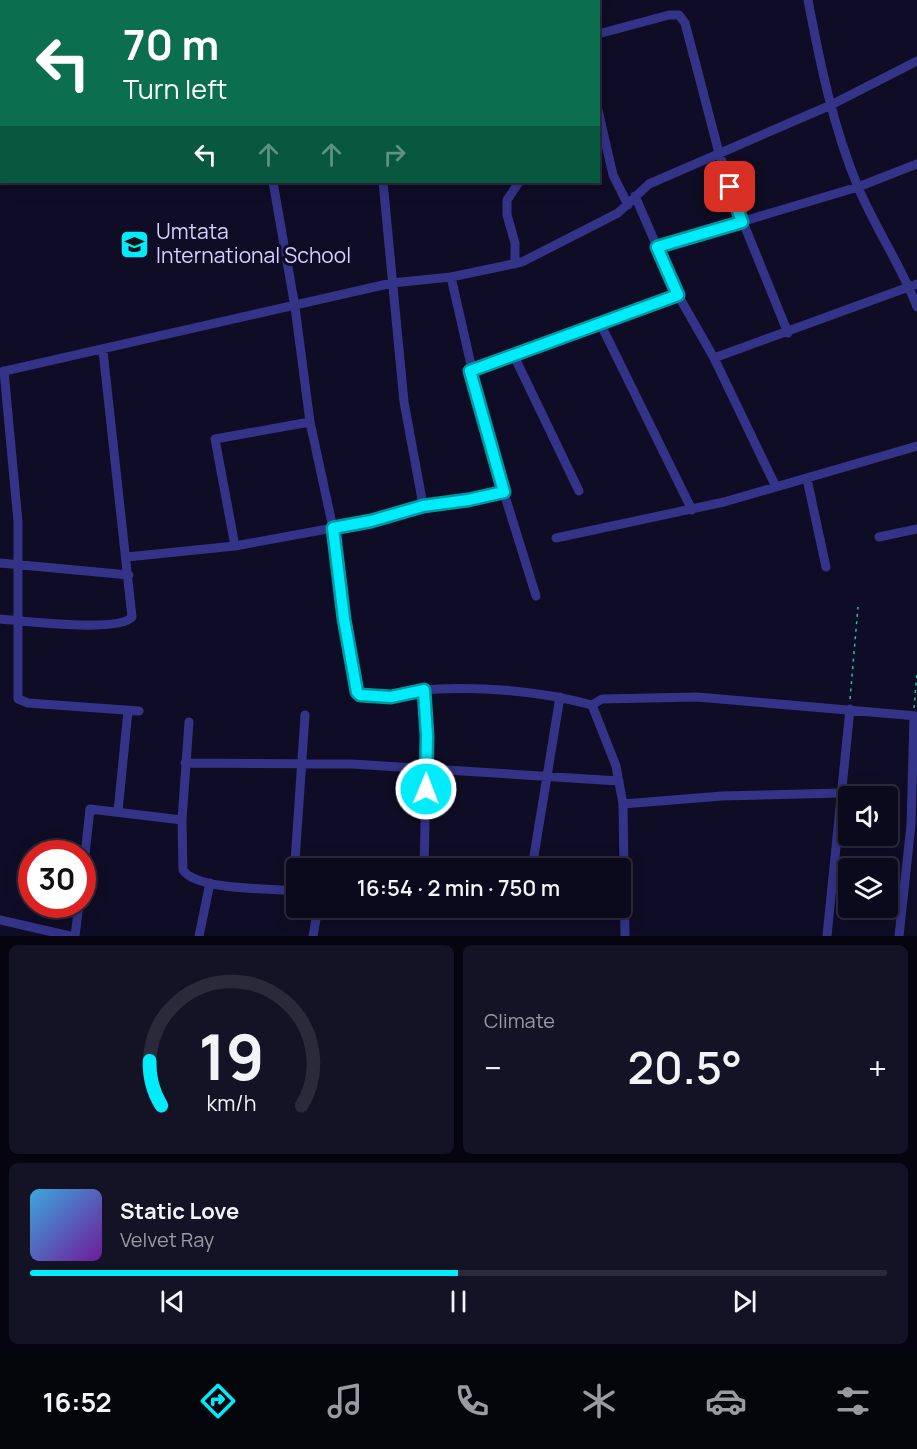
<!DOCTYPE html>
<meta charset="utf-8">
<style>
body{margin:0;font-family:Manrope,sans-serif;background:#141225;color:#f1f3f6;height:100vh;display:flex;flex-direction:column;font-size:22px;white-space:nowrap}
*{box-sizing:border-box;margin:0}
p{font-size:20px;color:#9a9aa3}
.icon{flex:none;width:33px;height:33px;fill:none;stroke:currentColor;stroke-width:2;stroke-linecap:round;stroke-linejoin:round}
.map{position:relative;height:936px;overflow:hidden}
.side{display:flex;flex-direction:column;gap:9px;padding:9px;background:#06050f;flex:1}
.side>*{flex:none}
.guide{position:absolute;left:0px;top:0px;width:600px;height:183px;box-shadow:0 3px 15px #0003,0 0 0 2px #2b2a3b;background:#0b6e4f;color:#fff;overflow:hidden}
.buttons{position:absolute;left:838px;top:786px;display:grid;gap:12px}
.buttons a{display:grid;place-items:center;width:60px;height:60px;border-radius:6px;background:#0b091c;box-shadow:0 3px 15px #0003,0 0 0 2px #2b2a3b;font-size:30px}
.speed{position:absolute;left:18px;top:840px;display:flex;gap:12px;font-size:30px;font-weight:700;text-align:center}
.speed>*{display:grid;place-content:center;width:78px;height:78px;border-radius:50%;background:#0b091c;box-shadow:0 3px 15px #0003,0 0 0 2px #2b2a3b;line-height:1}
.speed .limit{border:9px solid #d22;background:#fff;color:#111}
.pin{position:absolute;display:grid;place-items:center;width:51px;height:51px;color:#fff;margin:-26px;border-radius:12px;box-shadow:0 3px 9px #0006}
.me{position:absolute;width:66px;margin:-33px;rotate:1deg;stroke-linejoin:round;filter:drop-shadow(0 0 4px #0008)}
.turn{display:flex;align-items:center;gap:21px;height:126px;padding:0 24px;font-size:27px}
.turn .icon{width:78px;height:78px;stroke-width:2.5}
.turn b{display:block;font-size:42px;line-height:51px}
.lanes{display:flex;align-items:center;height:57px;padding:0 24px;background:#0003;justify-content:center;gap:30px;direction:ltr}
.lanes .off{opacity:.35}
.big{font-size:45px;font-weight:600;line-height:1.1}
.side .widget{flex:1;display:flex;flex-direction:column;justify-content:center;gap:9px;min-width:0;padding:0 21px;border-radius:9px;background:#141225}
.side .dial{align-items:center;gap:0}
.dial svg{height:156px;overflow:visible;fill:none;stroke:#2b2a3b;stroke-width:7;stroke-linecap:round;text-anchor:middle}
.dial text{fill:#f1f3f6;stroke:none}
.song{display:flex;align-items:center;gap:18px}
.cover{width:72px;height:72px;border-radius:9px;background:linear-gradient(135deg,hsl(200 70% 55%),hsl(280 70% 35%))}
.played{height:6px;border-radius:3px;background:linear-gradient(90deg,#00ecfb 50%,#2b2a3b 50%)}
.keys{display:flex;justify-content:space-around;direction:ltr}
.heat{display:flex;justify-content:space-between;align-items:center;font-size:33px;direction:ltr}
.side .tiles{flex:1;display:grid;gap:9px;grid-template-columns:1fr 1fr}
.widget:last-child{grid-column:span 2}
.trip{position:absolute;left:286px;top:858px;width:345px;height:60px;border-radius:6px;background:#0b091c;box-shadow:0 3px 15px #0003,0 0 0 2px #2b2a3b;font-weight:600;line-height:60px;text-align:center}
.tabs{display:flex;height:96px;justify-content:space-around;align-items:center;background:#04040b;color:#9a9aa3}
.tabs .icon{width:42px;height:42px}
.tabs .active{color:#00ecfb}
.tabs b{font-size:27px;color:#f1f3f6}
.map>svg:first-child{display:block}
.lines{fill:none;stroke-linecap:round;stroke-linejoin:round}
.path{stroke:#23c0b0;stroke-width:1.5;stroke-dasharray:3 4.5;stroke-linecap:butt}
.street{stroke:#338;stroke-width:9}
.route-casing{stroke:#0099a3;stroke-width:15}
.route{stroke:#00ecfb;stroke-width:10}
.labels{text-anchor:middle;stroke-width:6;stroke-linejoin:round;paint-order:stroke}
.poi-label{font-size:21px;fill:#d4d0ff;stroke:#0f0c25;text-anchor:start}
</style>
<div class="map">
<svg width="917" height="936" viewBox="0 0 917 936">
<rect width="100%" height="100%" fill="#0f0c25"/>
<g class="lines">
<path class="path" d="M850,699L858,607
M914,708L917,673"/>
<path class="street" d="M364,0V2
M465,0L466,2
M574,0V2
M808,0C820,63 833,127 858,187C875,228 901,265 917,307
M598,34L669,15H679L685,23L719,153L743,222L788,333
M598,110L613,175L628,205
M273,182L295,307L310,422L333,528L356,685L360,695C384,705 413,690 437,689C490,687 541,691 592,705L602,699L697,697L917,716
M383,182L404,402L423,505
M635,196L678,295L714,358L776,487
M657,247L858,187L917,164
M515,264V243L507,215V200L519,182
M451,277L490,448L536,596
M600,323L692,510
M514,356L579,491
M714,358L917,284
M4,371L18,522V699L28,703L139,711
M470,371L678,295
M0,372L392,283L451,277L522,262L618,213L649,184L831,105L917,61
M807,479L826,567
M879,537L917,529
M556,538L724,502L917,446
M235,546L215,439L310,422
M127,557L235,546L371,521L423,505L468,500L504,492
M0,563L129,575
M0,619C23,621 118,633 132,617L103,351
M592,705L616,766L623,804L625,936
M189,722L182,820L183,870C197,891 272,888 297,891
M185,763L352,764L619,781
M623,804L722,796L841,793
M118,811L128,711
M424,868L427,736L424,690
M532,868L560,697
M82,882L90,809L182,820
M293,891L305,715
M0,920L70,936
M75,936L79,904
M199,936L210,883
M313,936L318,908
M827,936L850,709
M899,936L911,825L914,716"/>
</g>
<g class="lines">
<defs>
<path id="route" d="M426,789L427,736L424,690L391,697L360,695L357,692L344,619L333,528L371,521L423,506L468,500L504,492L470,371L678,295L657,247L742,222L730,187"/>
</defs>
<use href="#route" class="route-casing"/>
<use href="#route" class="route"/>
</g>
<defs>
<symbol id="school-square" viewBox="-11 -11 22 22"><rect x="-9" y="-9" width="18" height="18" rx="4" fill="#00ecfb" stroke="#0f0c25"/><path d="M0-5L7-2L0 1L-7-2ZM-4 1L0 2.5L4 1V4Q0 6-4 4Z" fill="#111"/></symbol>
</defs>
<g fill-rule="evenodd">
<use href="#school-square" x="118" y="228" width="33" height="33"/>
</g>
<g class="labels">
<g class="poi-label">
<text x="156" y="239">Umtata<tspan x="156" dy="24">International School</tspan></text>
</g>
</g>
</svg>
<div class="buttons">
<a><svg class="icon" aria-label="sound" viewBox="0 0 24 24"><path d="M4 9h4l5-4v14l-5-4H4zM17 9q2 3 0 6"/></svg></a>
<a><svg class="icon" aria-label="layers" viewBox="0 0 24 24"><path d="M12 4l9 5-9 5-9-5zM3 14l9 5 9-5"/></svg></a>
</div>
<div class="speed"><div class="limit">30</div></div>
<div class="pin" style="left:730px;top:187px;background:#d93025"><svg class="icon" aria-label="arrive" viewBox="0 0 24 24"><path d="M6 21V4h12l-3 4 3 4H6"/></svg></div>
<svg class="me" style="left:426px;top:789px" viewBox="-20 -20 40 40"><circle r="17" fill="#00ecfb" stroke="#fff" stroke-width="3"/><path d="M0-11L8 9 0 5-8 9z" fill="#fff"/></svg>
<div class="trip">16:54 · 2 min · 750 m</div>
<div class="guide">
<div class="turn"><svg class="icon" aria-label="left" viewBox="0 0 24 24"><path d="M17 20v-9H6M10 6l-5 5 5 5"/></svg><div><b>70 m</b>Turn left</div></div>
<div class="lanes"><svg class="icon" aria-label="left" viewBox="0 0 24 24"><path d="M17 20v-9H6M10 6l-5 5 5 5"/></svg><svg class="icon off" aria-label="ahead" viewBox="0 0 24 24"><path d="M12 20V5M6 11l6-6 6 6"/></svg><svg class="icon off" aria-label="ahead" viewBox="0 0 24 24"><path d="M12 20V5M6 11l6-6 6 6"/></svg><svg class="icon off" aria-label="right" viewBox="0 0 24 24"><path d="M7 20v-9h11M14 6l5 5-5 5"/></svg></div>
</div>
</div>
<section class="side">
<div class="tiles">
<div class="widget dial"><svg viewBox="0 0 100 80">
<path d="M14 69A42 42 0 1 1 86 69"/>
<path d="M14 69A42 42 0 0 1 8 46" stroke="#00ecfb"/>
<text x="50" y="56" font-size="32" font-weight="700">19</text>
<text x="50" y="72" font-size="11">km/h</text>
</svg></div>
<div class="widget"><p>Climate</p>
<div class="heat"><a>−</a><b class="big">20.5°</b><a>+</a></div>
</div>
<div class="widget">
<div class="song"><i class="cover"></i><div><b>Static Love</b><p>Velvet Ray</p></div></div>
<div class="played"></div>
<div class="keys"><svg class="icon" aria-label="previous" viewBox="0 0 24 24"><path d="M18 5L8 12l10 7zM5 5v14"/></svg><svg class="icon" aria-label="pause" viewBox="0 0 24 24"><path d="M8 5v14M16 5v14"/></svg><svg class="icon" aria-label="next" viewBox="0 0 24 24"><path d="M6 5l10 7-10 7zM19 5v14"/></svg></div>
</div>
</div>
</section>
<nav class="tabs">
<b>16:52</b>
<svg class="icon active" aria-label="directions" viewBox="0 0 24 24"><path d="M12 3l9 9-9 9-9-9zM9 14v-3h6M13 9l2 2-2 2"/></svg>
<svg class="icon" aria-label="music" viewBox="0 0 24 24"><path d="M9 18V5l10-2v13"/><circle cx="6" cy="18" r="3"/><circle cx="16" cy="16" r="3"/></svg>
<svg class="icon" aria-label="phone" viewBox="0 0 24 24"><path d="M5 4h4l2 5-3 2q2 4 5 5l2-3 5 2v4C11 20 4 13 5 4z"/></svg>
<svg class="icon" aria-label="climate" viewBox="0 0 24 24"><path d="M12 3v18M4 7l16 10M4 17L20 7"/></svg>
<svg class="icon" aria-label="car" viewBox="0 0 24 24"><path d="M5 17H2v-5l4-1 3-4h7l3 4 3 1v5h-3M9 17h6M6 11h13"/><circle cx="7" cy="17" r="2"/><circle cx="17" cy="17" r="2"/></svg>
<svg class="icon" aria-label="filters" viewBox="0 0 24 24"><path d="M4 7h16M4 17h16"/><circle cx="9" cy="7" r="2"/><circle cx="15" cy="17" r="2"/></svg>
</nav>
